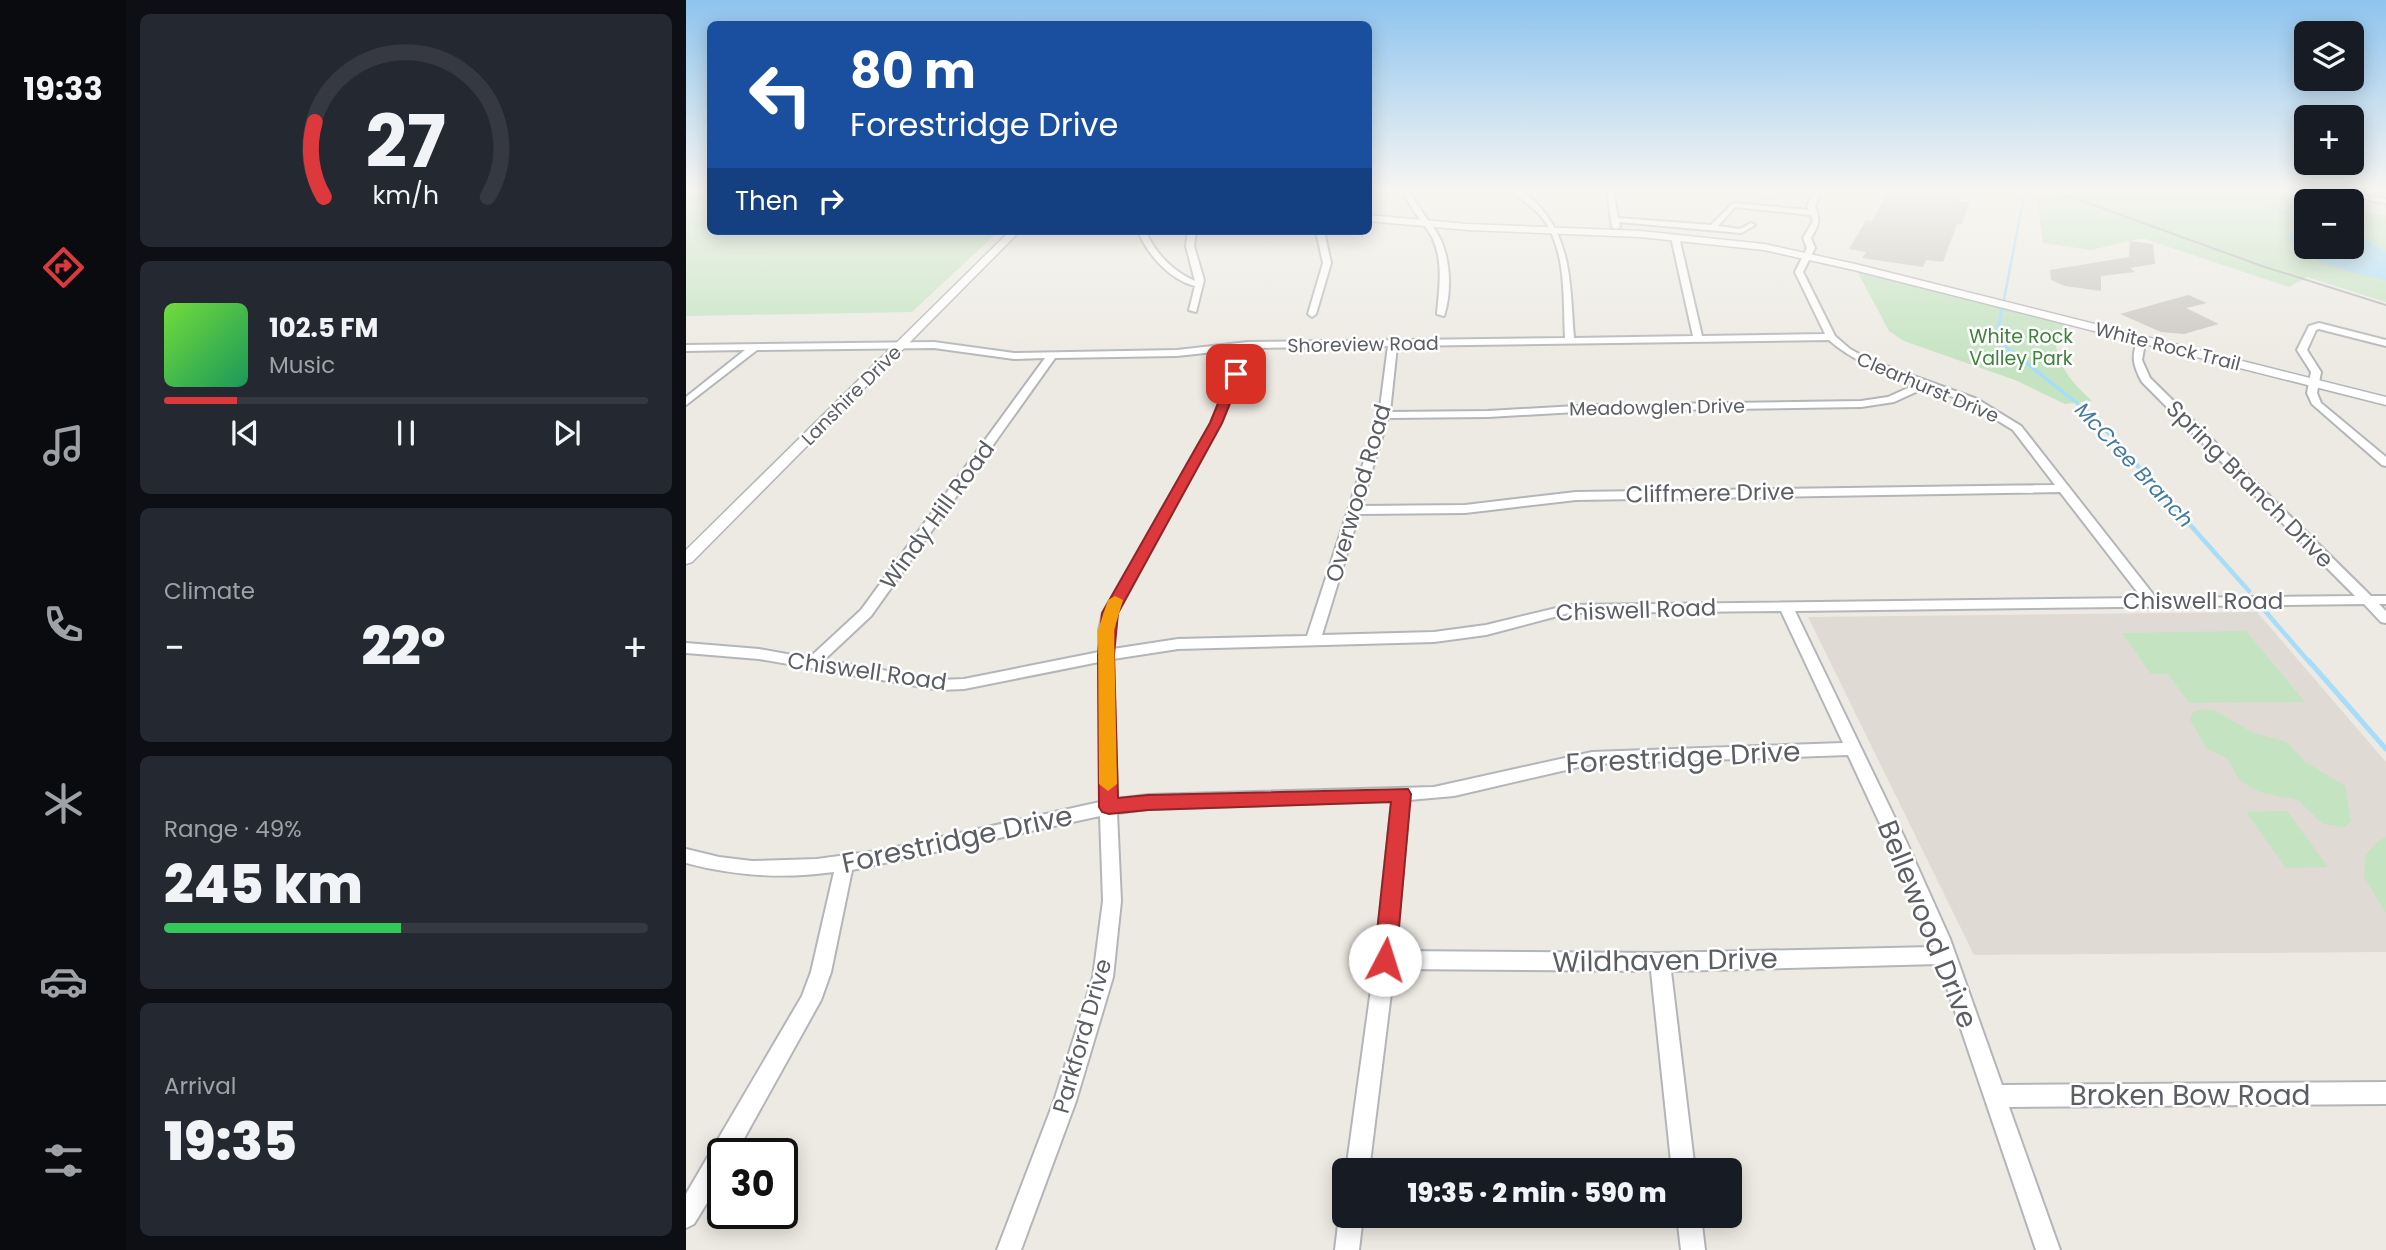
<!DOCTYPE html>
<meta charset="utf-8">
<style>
body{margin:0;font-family:Poppins,sans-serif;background:#242831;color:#f1f3f6;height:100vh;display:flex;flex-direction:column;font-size:26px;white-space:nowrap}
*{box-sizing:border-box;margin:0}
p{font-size:23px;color:#9ea1a6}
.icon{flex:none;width:38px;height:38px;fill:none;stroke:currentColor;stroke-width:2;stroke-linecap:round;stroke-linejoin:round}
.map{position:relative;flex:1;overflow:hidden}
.panel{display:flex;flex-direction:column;gap:14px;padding:14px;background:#0d0f14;width:560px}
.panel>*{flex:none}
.banner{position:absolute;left:21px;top:21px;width:665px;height:214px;border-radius:10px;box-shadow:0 4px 18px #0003;background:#1a4fa0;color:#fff;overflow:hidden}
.tools{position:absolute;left:1608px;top:21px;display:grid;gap:14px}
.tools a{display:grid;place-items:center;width:70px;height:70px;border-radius:10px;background:#171b24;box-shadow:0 4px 18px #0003;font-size:35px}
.speed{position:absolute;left:21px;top:1138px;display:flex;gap:14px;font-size:35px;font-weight:700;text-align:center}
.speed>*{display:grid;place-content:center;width:91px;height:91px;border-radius:50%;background:#171b24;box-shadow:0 4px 18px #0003;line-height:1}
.speed .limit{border:4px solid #111;border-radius:10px;background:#fff;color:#111}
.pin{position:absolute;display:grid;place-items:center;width:60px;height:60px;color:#fff;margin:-30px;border-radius:14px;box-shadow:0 4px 10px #0006}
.me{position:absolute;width:77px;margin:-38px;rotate:5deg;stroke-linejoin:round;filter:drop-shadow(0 0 5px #0008)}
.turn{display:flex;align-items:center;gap:24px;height:147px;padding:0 28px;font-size:32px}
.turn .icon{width:91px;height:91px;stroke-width:2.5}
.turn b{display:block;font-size:49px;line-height:60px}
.then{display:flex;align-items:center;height:66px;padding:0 28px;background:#0003;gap:14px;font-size:26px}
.big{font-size:52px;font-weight:800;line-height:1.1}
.panel .widget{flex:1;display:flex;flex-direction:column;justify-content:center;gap:10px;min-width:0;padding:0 24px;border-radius:10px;background:#242831}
.panel .dial{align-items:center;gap:0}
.dial svg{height:182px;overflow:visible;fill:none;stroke:#363941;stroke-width:7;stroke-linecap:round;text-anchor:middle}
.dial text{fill:#f1f3f6;stroke:none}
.song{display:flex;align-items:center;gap:21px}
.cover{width:84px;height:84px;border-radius:10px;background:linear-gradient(135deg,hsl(100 70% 55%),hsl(150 70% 35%))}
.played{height:7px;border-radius:4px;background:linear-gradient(90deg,#dd393c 15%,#363941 15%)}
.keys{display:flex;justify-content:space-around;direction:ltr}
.heat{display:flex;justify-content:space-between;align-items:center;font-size:38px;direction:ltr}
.charge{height:10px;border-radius:5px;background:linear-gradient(90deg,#34c759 49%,#363941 0)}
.trip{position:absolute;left:646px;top:1158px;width:410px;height:70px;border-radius:10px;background:#171b24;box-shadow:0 4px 18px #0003;font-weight:800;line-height:70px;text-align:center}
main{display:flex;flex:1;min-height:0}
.menu{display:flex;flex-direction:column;width:126px;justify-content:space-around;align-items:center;background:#090b0e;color:#9ea1a6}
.menu .icon{width:49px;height:49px}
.menu .current{color:#dd393c}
.menu b{font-size:32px;color:#f1f3f6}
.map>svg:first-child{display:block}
.industrial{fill:#dedcd7}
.education{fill:#dfdbd4}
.green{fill:#c4e3c1}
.water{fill:#a7ddf9}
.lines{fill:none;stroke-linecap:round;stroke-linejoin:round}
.stream-far3{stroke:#a7ddf9;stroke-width:2.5}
.stream-far2{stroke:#a7ddf9;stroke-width:3.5}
.stream-far1{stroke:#a7ddf9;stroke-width:4.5}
.stream{stroke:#a7ddf9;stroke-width:5}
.building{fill:#cac7c2}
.minor-casing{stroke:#b3b6b9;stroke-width:4}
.tertiary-casing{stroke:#b3b6b9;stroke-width:3}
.secondary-casing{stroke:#b4b8bc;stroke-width:3}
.minor{fill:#fff;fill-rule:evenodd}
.tertiary{fill:#fff;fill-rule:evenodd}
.secondary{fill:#fff;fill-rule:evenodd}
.tram{stroke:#b1b2b3;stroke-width:2}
.route{fill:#dd393c;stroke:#902527;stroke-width:2}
.slow{fill:#f59e0b}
.labels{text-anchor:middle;stroke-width:5;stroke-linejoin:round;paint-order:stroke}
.far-park-label{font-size:19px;fill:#3e823b;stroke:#fff}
.far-street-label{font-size:19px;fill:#5b5f63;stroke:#fff}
.far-water-label{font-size:21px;font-style:italic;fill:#427aa1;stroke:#fff}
.street-label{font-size:23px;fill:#5b5f63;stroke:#fff}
.near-street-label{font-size:28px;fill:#5b5f63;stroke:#fff}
</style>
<main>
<nav class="menu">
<b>19:33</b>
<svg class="icon current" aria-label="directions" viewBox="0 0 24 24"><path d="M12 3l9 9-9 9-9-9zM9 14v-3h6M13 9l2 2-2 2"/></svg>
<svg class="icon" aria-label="music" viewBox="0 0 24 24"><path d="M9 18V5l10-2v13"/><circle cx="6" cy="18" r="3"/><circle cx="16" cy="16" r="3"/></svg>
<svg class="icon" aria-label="phone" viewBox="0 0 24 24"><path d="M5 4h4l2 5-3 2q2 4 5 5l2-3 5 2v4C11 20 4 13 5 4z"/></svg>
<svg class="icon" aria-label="climate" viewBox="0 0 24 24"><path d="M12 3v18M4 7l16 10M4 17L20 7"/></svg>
<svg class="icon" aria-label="car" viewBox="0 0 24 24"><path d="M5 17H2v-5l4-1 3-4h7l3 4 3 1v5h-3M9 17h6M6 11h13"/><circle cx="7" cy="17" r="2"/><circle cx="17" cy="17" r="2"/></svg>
<svg class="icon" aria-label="filters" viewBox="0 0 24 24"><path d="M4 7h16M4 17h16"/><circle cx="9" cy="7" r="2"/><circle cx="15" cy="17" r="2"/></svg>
</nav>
<section class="panel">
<div class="widget dial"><svg viewBox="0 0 100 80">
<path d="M14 69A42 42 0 1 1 86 69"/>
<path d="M14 69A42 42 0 0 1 10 36" stroke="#dd393c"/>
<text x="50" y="56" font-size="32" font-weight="700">27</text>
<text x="50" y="72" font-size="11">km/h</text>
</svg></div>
<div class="widget">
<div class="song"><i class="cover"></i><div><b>102.5 FM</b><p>Music</p></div></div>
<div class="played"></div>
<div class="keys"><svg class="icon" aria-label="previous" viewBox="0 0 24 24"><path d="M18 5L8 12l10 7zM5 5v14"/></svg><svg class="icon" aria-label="pause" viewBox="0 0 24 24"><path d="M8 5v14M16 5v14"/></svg><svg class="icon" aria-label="next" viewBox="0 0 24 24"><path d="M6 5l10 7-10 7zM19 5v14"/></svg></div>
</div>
<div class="widget"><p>Climate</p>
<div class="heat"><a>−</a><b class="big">22°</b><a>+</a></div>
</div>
<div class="widget"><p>Range · 49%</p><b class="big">245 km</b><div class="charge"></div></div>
<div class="widget"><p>Arrival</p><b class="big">19:35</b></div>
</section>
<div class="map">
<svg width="1700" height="1250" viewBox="0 0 1700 1250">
<rect width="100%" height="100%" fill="#edeae3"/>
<path class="industrial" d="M987,190H1096L1087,201Z"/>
<path class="education" d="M1571,612L1700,762V952L1288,955L1122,617Z"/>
<path class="green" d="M0,190H24V231H313L226,312L0,316Z
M1378,190H1553L1621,201L1620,219L1607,217L1620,222V229L1606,233L1629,260L1700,281V302L1621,277L1603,287L1456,238L1405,250L1357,243L1351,197L1388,194Z
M1666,209L1700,216V251L1666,230Z
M1171,271L1384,324L1370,346C1375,371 1388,384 1406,401L1379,404L1329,380L1218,341L1203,331Z
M1560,631L1619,702L1503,703L1482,674H1465L1436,633Z
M1515,709L1530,711L1567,733L1601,742L1618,761L1659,786L1665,821L1659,827L1637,824L1612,800L1574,792L1561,785L1553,779L1541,758L1521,749L1504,720L1506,713Z
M1601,811L1642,867L1600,868L1560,812Z
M1700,837V913L1678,877L1679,856L1692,841Z"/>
<path class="water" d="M1620,229V247H1666V230L1700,251V281C1668,271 1623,268 1602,238L1606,233Z"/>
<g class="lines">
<path class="stream-far3" d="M1483,190C1506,197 1530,190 1553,195C1574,200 1597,213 1620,219
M1316,310L1339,190"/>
<path class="stream-far2" d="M1316,308L1311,335L1319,346L1406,415L1450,464"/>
<path class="stream-far1" d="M1448,462L1563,591
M1579,611L1624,663"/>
<path class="stream" d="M1623,661L1700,749"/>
</g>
<path class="building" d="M1213,190H1276L1272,201L1284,202L1276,224H1271L1257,262L1240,260L1237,267L1176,258L1180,252L1163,249L1180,220L1186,221L1202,192L1211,194Z
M1444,241L1467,244L1469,264L1444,268L1449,272L1415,276V291L1379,286L1365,280L1364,270L1443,257Z
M1502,295L1521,303L1500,308L1533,324L1498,334L1475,332L1434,314Z"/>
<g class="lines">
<defs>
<path id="minor" d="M718,190H724C730,207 742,218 751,233C765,256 766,291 758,316L751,314C753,289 758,261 746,237C737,221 723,209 718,190Z
M826,190C836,190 846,198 853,206C887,243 884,291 888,338L1007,336L985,237L989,235L993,237L1016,336L1139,334L1109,272L1121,248L1117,238L1127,221L1125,215L1049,207L1032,226L1054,229L1065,223L1069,225L1055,233L933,222L934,227L930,229L926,227L921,190H927L932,218L1025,225L1047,203L1123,210L1121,206L1129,190H1135L1129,206C1134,220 1134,223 1125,238L1129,248L1117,272L1149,336L1164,349L1186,361L1291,399L1335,426L1470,598L1669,596L1456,382C1447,366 1444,354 1454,337H1460L1456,360L1464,378L1685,596H1700V604H1693L1700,611V623L1695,622L1678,604L1109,611L1220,841L1264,939L1316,1085L1700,1082V1104L1323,1107L1374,1250H1350L1253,964L985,971L1009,1171H986L965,971L708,969L683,1171H660L689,960L706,801L462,809L431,813L435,901L427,977L390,1101L335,1250H311L368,1101L407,977L417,901L414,816L166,870L145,972L135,1000L50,1153H37V1177L8,1224L0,1228V1194L116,996L125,972L148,872C97,879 49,876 0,863V849L33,857L66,861L131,859L197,850L414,802L413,662L278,689L254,690L73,659L0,653V643L73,649L123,658L175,610L359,358L328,359L248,348L71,350L0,405V397L59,350L0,351V345L248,342L328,353L491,350L562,342L879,338C877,300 881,253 858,220C849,208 836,200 826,190ZM1143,340C1169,363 1199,372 1231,384L1202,397L1175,401L908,405L802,411L704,412L711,346ZM702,346L693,415L621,636L492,639L427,649V630L431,613L535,423L566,348ZM556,349L525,423L417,613L413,630V652L278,679L254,680L138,660L185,616L369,358L491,356ZM1241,387L1283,403L1327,430L1369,485L890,492L779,505L675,506L702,418L802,417L908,411L1175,407L1208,402ZM1374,492L1456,598L883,605L800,625L748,632L636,635L673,514L779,513L890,500ZM1095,611L1157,743L906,752L748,787L462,795L431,799L427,659L492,649L748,642L800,635L883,613ZM1162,755L1202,841L1247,947L974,953L710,951L723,800L768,796L906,764Z
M1665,193L1700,199V203L1666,197L1654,201L1651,199Z
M452,231H460C468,253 488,272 509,281L500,246L502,231H510L508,246L518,280L510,312L503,310L509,286C484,280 461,254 452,231Z
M630,231H638L645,263L630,314L626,317L622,314L637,263Z
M1633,323L1700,340V346L1633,329L1630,330L1621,350L1635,372L1631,393L1635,403L1700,457V466L1696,465L1626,404L1621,393L1625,372L1611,350L1623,326Z
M658,1207V1216H677L673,1250H649L653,1216Z
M991,1216H1015L1019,1250H995Z"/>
<path id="tertiary" d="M682,215L782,224L954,231L1078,244L1169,264L1700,397V405L1168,270L1078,250L954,237L782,230L682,221Z
M324,231H334L6,562L0,564V550Z"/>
<path id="secondary" d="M1693,190H1700V193L1694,192Z"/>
</defs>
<use href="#minor" class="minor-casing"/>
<use href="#tertiary" class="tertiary-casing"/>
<use href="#secondary" class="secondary-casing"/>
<use href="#minor" class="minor"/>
<use href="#tertiary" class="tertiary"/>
<use href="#secondary" class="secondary"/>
<path class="tram" d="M1366,190L1576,266L1700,305"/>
</g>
<linearGradient id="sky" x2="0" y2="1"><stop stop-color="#8ec4ef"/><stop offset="0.52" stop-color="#f7f6f2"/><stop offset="1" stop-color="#f7f6f2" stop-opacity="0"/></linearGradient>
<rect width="1700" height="365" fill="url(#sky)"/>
<path class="route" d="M550,371L556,374L536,423L432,613L428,655L432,798L462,795L722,789L725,794L710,960L707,967L699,970L691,967L688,960L705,802L462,810L423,814L416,812L413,807L412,655L416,613L524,423L544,374Z"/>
<path class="slow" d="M429,596L437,600L428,630L431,784L422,791L413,784L412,630L422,600Z"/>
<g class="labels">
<g class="far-park-label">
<text x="1335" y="343">White Rock<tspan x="1335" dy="22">Valley Park</tspan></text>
</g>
<g class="far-street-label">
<text transform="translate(677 344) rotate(-1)" y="7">Shoreview Road</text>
<text transform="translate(1482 346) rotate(14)" y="7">White Rock Trail</text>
<text transform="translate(1242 387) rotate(23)" y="7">Clearhurst Drive</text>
<text transform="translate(165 395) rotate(-45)" y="7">Lanshire Drive</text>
<text transform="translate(971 407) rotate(-1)" y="7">Meadowglen Drive</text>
</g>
<g class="far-water-label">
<text transform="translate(1448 465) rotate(47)" y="7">McCree Branch</text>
</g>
<g class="street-label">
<text transform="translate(1564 484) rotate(45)" y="8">Spring Branch Drive</text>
<text transform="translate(672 493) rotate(-74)" y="8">Overwood Road</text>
<text transform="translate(1024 493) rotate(-1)" y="8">Cliffmere Drive</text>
<text transform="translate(251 515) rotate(-54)" y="8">Windy Hill Road</text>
<text x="1517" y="609">Chiswell Road</text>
<text transform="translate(950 610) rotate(-2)" y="8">Chiswell Road</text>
<text transform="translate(181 671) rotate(8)" y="8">Chiswell Road</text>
<text transform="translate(396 1036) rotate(-74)" y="8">Parkford Drive</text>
</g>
<g class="near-street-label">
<text transform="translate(997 757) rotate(-3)" y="10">Forestridge Drive</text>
<text transform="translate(271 839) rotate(-12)" y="10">Forestridge Drive</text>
<text transform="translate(1242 924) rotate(68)" y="10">Bellewood Drive</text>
<text transform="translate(979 960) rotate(-1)" y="10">Wildhaven Drive</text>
<text x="1504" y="1105">Broken Bow Road</text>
</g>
</g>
</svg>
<div class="tools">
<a><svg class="icon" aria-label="layers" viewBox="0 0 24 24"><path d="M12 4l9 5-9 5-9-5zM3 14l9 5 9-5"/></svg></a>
<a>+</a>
<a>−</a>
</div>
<div class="speed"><div class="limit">30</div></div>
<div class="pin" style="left:550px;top:374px;background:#d93025"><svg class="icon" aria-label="arrive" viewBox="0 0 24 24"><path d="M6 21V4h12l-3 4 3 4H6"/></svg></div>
<svg class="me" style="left:699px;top:960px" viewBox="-20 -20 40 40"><circle r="19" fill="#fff"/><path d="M0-13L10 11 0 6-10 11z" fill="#dd393c"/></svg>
<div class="trip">19:35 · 2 min · 590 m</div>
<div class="banner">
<div class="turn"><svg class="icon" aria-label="left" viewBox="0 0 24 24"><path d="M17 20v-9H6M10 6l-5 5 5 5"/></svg><div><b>80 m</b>Forestridge Drive</div></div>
<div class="then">Then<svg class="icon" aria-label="right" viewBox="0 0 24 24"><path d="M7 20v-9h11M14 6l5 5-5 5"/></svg></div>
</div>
</div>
</main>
